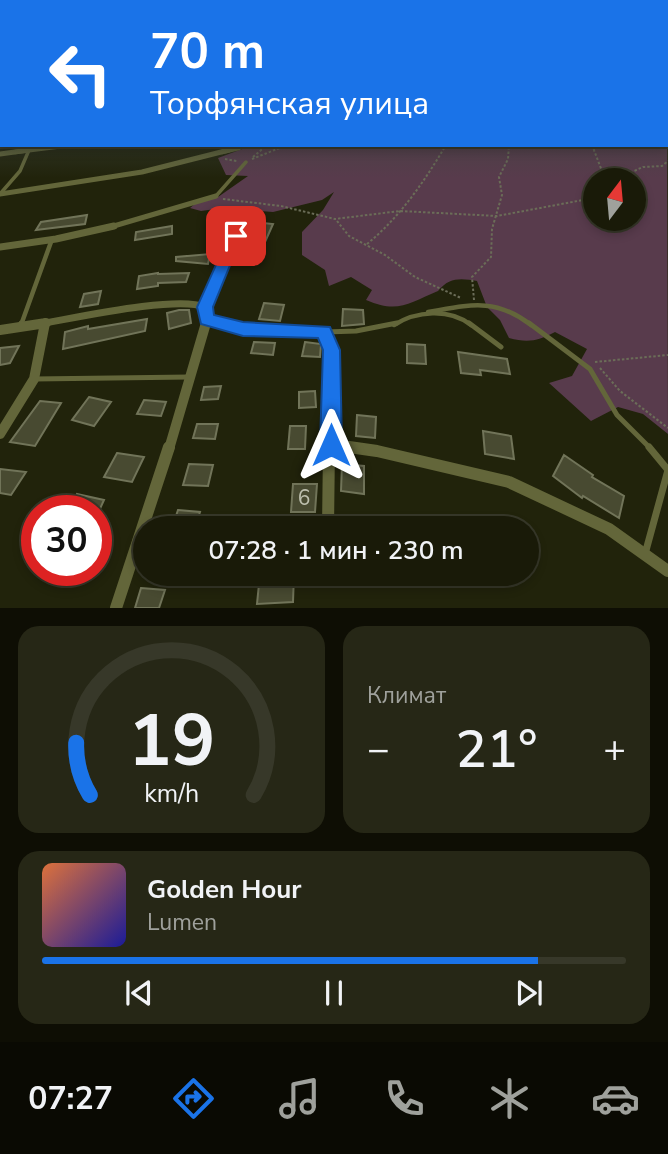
<!DOCTYPE html>
<html lang="ru">
<meta charset="utf-8">
<style>
body{margin:0;font-family:"Nunito Sans",sans-serif;background:#262716;color:#f1f3f6;height:100vh;display:flex;flex-direction:column;font-size:26px;white-space:nowrap}
*{box-sizing:border-box;margin:0}
p{font-size:23px;color:#9fa19c}
.icon{flex:none;width:38px;height:38px;fill:none;stroke:currentColor;stroke-width:2;stroke-linecap:round;stroke-linejoin:round}
.map{position:relative;height:608px;overflow:hidden}
.side{display:flex;flex-direction:column;gap:18px;padding:18px;background:#0e0e04;flex:1}
.side>*{flex:none}
.top-card{position:absolute;left:0px;top:0px;width:668px;height:147px;box-shadow:0 4px 10px #0003,0 0 0 2px #373829;background:#1a73e8;color:#fff;overflow:hidden}
.needle{width:46px;rotate:16deg}
.fabs{position:absolute;left:583px;top:168px;display:grid;gap:14px}
.fabs a{display:grid;place-items:center;width:63px;height:63px;border-radius:50%;background:#191a08;box-shadow:0 4px 10px #0003,0 0 0 2px #373829;font-size:35px}
.speed{position:absolute;left:21px;top:495px;display:flex;gap:14px;font-size:35px;font-weight:700;text-align:center}
.speed>*{display:grid;place-content:center;width:91px;height:91px;border-radius:50%;background:#191a08;box-shadow:0 4px 10px #0003,0 0 0 2px #373829;line-height:1}
.speed .limit{border:10px solid #d22;background:#fff;color:#111}
.pin{position:absolute;display:grid;place-items:center;width:60px;height:60px;color:#fff;margin:-30px;border-radius:14px;box-shadow:0 4px 10px #0006}
.me{position:absolute;width:77px;margin:-38px;rotate:0deg;stroke-linejoin:round;filter:drop-shadow(0 0 5px #0008)}
.turn{display:flex;align-items:center;gap:24px;height:147px;padding:0 35px;font-size:32px}
.turn .icon{width:91px;height:91px;stroke-width:2.5}
.turn b{display:block;font-size:49px;line-height:60px}
.big{font-size:52px;font-weight:600;line-height:1.1}
.side .card{flex:1;display:flex;flex-direction:column;justify-content:center;gap:10px;min-width:0;padding:0 24px;border-radius:21px;background:#262716}
.side .dial{align-items:center;gap:0}
.dial svg{height:182px;overflow:visible;fill:none;stroke:#373829;stroke-width:7;stroke-linecap:round;text-anchor:middle}
.dial text{fill:#f1f3f6;stroke:none}
.song{display:flex;align-items:center;gap:21px}
.cover{width:84px;height:84px;border-radius:10px;background:linear-gradient(135deg,hsl(20 70% 55%),hsl(240 70% 35%))}
.played{height:7px;border-radius:4px;background:linear-gradient(90deg,#1a73e8 85%,#373829 85%)}
.keys{display:flex;justify-content:space-around;direction:ltr}
.heat{display:flex;justify-content:space-between;align-items:center;font-size:38px;direction:ltr}
.side .tiles{flex:1;display:grid;gap:18px;grid-template-columns:1fr 1fr}
.card:last-child{grid-column:span 2}
.trip{position:absolute;left:133px;top:516px;width:406px;height:70px;border-radius:35px;background:#191a08;box-shadow:0 4px 10px #0003,0 0 0 2px #373829;font-weight:600;line-height:70px;text-align:center}
.tabs{display:flex;height:112px;justify-content:space-around;align-items:center;background:#0a0a03;color:#9fa19c}
.tabs .icon{width:49px;height:49px}
.tabs .on{color:#1a73e8}
.tabs b{font-size:32px;color:#f1f3f6}
.map>svg:first-child{display:block}
.green{fill:#583b4c;fill-rule:evenodd}
.building{fill:#484a31;stroke:#717459;stroke-width:2}
.lines{fill:none;stroke-linecap:round;stroke-linejoin:round}
.path{stroke:#6b6d58;stroke-width:2;stroke-dasharray:2.5 2;stroke-linecap:butt}
.lane-far3{stroke:#63663a;stroke-width:3.5}
.lane-far2{stroke:#63663a;stroke-width:4.5}
.lane-far1{stroke:#63663a;stroke-width:5}
.lane{stroke:#63663a;stroke-width:7}
.street-far4{stroke:#63663a;stroke-width:4.5}
.street-far3{stroke:#63663a;stroke-width:5}
.street-far2{stroke:#63663a;stroke-width:7}
.street-far1{stroke:#63663a;stroke-width:10}
.street{stroke:#63663a;stroke-width:12}
.route{fill:#1a73e8;stroke:#114b97;stroke-width:2}
.labels{text-anchor:middle;stroke-width:7;stroke-linejoin:round;paint-order:stroke}
.near-number-label{font-size:21px;fill:#bec0af}
</style>
<div class="map">
<svg width="668" height="608" viewBox="0 0 668 608">
<rect width="100%" height="100%" fill="#21230b"/>
<path class="green" d="M667,92L668,434L643,414L618,407L591,421L549,383L572,376L587,349L555,332C538,341 528,343 509,338L500,320L487,307L477,281C461,278 449,277 438,291C409,303 398,314 366,300L372,290L351,277L329,286L325,270L302,255V232L323,210L334,192L322,200L273,212L223,208L201,211L190,208L196,203L218,197L248,176L226,175L218,158L253,145H667ZM595,180H634V219H595Z"/>
<path class="building" d="M87,215L85,224L36,230L41,222Z
M263,223L273,224L257,260L252,258Z
M172,226V234L135,240L136,232Z
M210,254L208,264L176,261V257Z
M158,273V274L189,273L186,282L158,283V286L137,289L139,276Z
M101,291L98,304L80,307L84,294Z
M264,303L284,305L280,321L259,319Z
M343,309L363,310L364,324L342,326Z
M179,310H189L191,323L169,329L167,313Z
M147,319L145,331L63,349L65,332L88,326V329Z
M254,342L275,343L273,355L251,353Z
M305,342L321,344L320,357L302,356Z
M407,344L425,345L426,364L407,363Z
M19,346L10,363L0,365V348Z
M458,352L507,359L510,374L480,370L481,375L461,373Z
M221,386L218,399L201,400L204,387Z
M315,391L316,407L299,408V392Z
M89,397L111,402L94,426L72,420Z
M144,400L166,402L161,416L137,414Z
M40,401L61,403L35,446L10,442Z
M357,415L376,417L375,438L356,436Z
M197,424H218L215,439L193,438Z
M290,426H306L305,449H288Z
M483,431L511,436L514,459L485,454Z
M117,453L144,457L132,482L104,477Z
M564,455L593,475L592,477L624,496L619,518L583,496L582,498L553,476Z
M189,464L213,465L208,486L183,485Z
M342,464L364,466V494L341,491Z
M0,469L26,472L11,495L0,493Z
M293,484H317L315,512H291Z
M77,494L104,500L99,511H67Z
M178,510L200,512L195,528H172Z
M260,574H294L293,602L257,604Z
M141,588L165,590L159,608H135Z"/>
<g class="lines">
<path class="path" d="M592,145L602,171V180
M253,157L267,145
M225,159L237,161
M252,159L287,145
M614,180L643,167L662,166L668,161
M223,199L281,206L335,219L400,211L497,216L583,200L595,192
M337,221L349,236L385,255L415,277L461,298
M367,244C400,217 424,182 446,145
M474,300L472,277L491,257L492,229L502,195L499,177L508,159L509,145
M595,362L668,355
M600,368L620,391L668,428"/>
<path class="lane-far3" d="M0,194L20,171L29,150
M216,196L246,162"/>
<path class="lane-far2" d="M428,312C469,305 495,297 531,325
M21,325L51,242
M394,325C416,311 449,308 471,325"/>
<path class="lane-far1" d="M469,323L501,347
M529,323L590,369L617,415L651,449
M20,326L21,323
M325,332L356,331L397,323
M34,379L189,377"/>
<path class="lane" d="M645,554L668,470L649,447"/>
<path class="street-far4" d="M15,152L71,145
M222,152L239,148"/>
<path class="street-far3" d="M0,154L29,150
M0,194L142,172L229,150
M107,228L216,196
M238,228L241,217"/>
<path class="street-far2" d="M0,247L56,239L114,226
M207,319L227,325
M34,325C71,319 176,295 205,307
M44,325L45,322
M205,325V307L239,226"/>
<path class="street-far1" d="M221,323L243,329L324,332L331,350L329,449
M0,330L46,323
M0,434L34,379L45,323
M331,445L362,449
M169,449L206,323"/>
<path class="street" d="M349,447L377,451L509,482L609,529L668,571
M328,528L329,447
M326,579L327,574
M116,608L169,447"/>
</g>
<linearGradient id="sky" x2="0" y2="1"><stop stop-color="#121306"/><stop offset="0.52" stop-color="#3d453f"/><stop offset="1" stop-color="#3d453f" stop-opacity="0"/></linearGradient>
<rect width="668" height="178" fill="url(#sky)"/>
<path class="route" d="M236,232L242,236L213,307L214,315L243,322L330,327L340,350L342,445L339,452L331,455L324,452L320,445L323,350L318,338L243,336L201,324L197,307L229,236Z"/>
<g class="labels">
<g class="near-number-label">
<text x="304" y="505">6</text>
</g>
</g>
</svg>
<div class="fabs">
<a><svg class="needle" viewBox="-14 -14 28 28"><path d="M0-13l5 13h-10z" fill="#e53935"/><path d="M0 13l5-13h-10z" fill="#9fa19c"/></svg></a>
</div>
<div class="speed"><div class="limit">30</div></div>
<div class="pin" style="left:236px;top:236px;background:#d93025"><svg class="icon" aria-label="arrive" viewBox="0 0 24 24"><path d="M6 21V4h12l-3 4 3 4H6"/></svg></div>
<svg class="me" style="left:331px;top:445px" viewBox="-20 -20 40 40"><path d="M0-17L14 15 0 8-14 15z" fill="#1a73e8" stroke="#fff" stroke-width="4"/></svg>
<div class="trip">07:28 · 1 мин · 230 m</div>
<div class="top-card">
<div class="turn"><svg class="icon" aria-label="left" viewBox="0 0 24 24"><path d="M17 20v-9H6M10 6l-5 5 5 5"/></svg><div><b>70 m</b>Торфянская улица</div></div>
</div>
</div>
<section class="side">
<div class="tiles">
<div class="card dial"><svg viewBox="0 0 100 80">
<path d="M14 69A42 42 0 1 1 86 69"/>
<path d="M14 69A42 42 0 0 1 8 46" stroke="#1a73e8"/>
<text x="50" y="56" font-size="32" font-weight="700">19</text>
<text x="50" y="72" font-size="11">km/h</text>
</svg></div>
<div class="card"><p>Климат</p>
<div class="heat"><a>−</a><b class="big">21°</b><a>+</a></div>
</div>
<div class="card">
<div class="song"><i class="cover"></i><div><b>Golden Hour</b><p>Lumen</p></div></div>
<div class="played"></div>
<div class="keys"><svg class="icon" aria-label="previous" viewBox="0 0 24 24"><path d="M18 5L8 12l10 7zM5 5v14"/></svg><svg class="icon" aria-label="pause" viewBox="0 0 24 24"><path d="M8 5v14M16 5v14"/></svg><svg class="icon" aria-label="next" viewBox="0 0 24 24"><path d="M6 5l10 7-10 7zM19 5v14"/></svg></div>
</div>
</div>
</section>
<nav class="tabs">
<b>07:27</b>
<svg class="icon on" aria-label="directions" viewBox="0 0 24 24"><path d="M12 3l9 9-9 9-9-9zM9 14v-3h6M13 9l2 2-2 2"/></svg>
<svg class="icon" aria-label="music" viewBox="0 0 24 24"><path d="M9 18V5l10-2v13"/><circle cx="6" cy="18" r="3"/><circle cx="16" cy="16" r="3"/></svg>
<svg class="icon" aria-label="phone" viewBox="0 0 24 24"><path d="M5 4h4l2 5-3 2q2 4 5 5l2-3 5 2v4C11 20 4 13 5 4z"/></svg>
<svg class="icon" aria-label="climate" viewBox="0 0 24 24"><path d="M12 3v18M4 7l16 10M4 17L20 7"/></svg>
<svg class="icon" aria-label="car" viewBox="0 0 24 24"><path d="M5 17H2v-5l4-1 3-4h7l3 4 3 1v5h-3M9 17h6M6 11h13"/><circle cx="7" cy="17" r="2"/><circle cx="17" cy="17" r="2"/></svg>
</nav>
